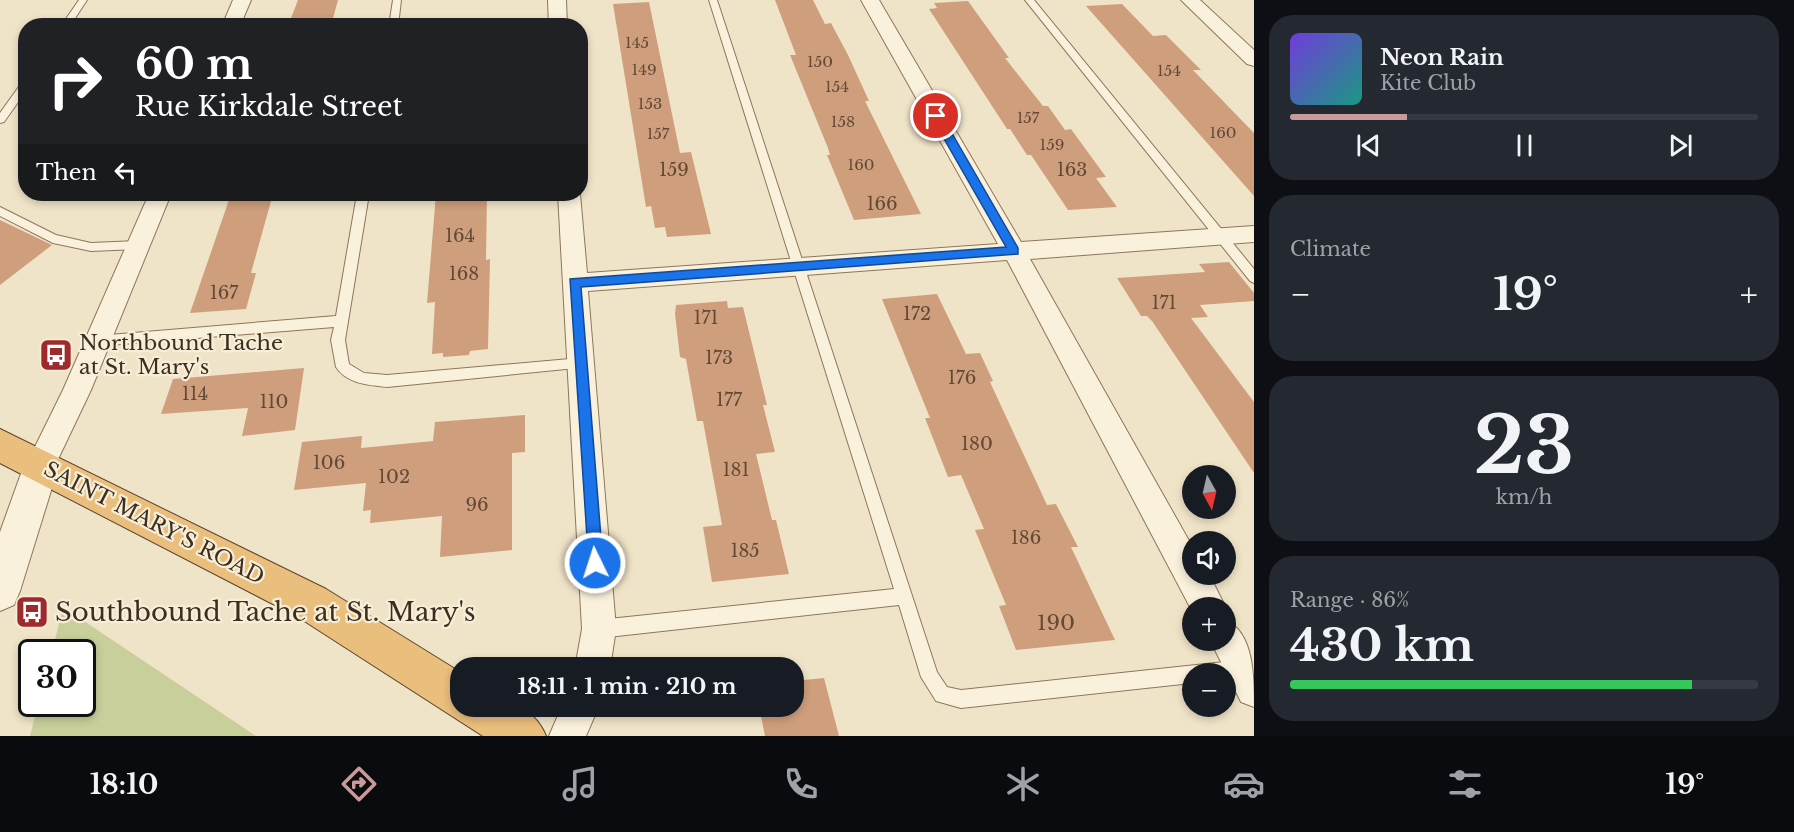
<!DOCTYPE html>
<meta charset="utf-8">
<style>
body{margin:0;font-family:"Libre Baskerville",serif;background:#242831;color:#f1f3f6;height:100vh;display:flex;flex-direction:column;font-size:22px;white-space:nowrap}
*{box-sizing:border-box;margin:0}
p{font-size:20px;color:#9ea1a6}
.icon{flex:none;width:33px;height:33px;fill:none;stroke:currentColor;stroke-width:2;stroke-linecap:round;stroke-linejoin:round}
.map{position:relative;flex:1;overflow:hidden}
.details{display:flex;flex-direction:column;gap:15px;padding:15px;background:#0d0f14;width:540px}
.details>*{flex:none}
.top-card{position:absolute;left:18px;top:18px;width:570px;height:183px;border-radius:24px;box-shadow:0 3px 9px #0003;background:#202124;color:#fff;overflow:hidden}
.needle{width:39px;rotate:172deg}
.tools{position:absolute;left:1182px;top:465px;display:grid;gap:12px}
.tools a{display:grid;place-items:center;width:54px;height:54px;border-radius:50%;background:#171b24;box-shadow:0 3px 9px #0003;font-size:30px}
.speed{position:absolute;left:18px;top:639px;display:flex;gap:12px;font-size:30px;font-weight:700;text-align:center}
.speed>*{display:grid;place-content:center;width:78px;height:78px;border-radius:50%;background:#171b24;box-shadow:0 3px 9px #0003;line-height:1}
.speed .limit{border:3px solid #111;border-radius:9px;background:#fff;color:#111}
.pin{position:absolute;display:grid;place-items:center;width:51px;height:51px;color:#fff;margin:-26px;border:3px solid #fff;border-radius:50%;box-shadow:0 2px 6px #0007}
.me{position:absolute;width:66px;margin:-33px;rotate:356deg;stroke-linejoin:round;filter:drop-shadow(0 0 4px #0008)}
.turn{display:flex;align-items:center;gap:21px;height:126px;padding:0 18px;font-size:27px}
.turn .icon{width:78px;height:78px;stroke-width:2.5}
.turn b{display:block;font-size:42px;line-height:51px}
.then{display:flex;align-items:center;height:57px;padding:0 18px;background:#0003;gap:12px;font-size:22px}
.big{font-size:45px;font-weight:800;line-height:1.1}
.details .widget{flex:1;display:flex;flex-direction:column;justify-content:center;gap:9px;min-width:0;padding:0 21px;border-radius:24px;background:#242831}
.details .dial{align-items:center;gap:0}
.dial b{font-size:78px;line-height:1}
.song{display:flex;align-items:center;gap:18px}
.cover{width:72px;height:72px;border-radius:9px;background:linear-gradient(135deg,hsl(260 70% 55%),hsl(170 70% 35%))}
.played{height:6px;border-radius:3px;background:linear-gradient(90deg,#cc999b 25%,#363941 25%)}
.keys{display:flex;justify-content:space-around;direction:ltr}
.heat{display:flex;justify-content:space-between;align-items:center;font-size:33px;direction:ltr}
.charge{height:9px;border-radius:4px;background:linear-gradient(90deg,#34c759 86%,#363941 0)}
.trip{position:absolute;left:450px;top:657px;width:354px;height:60px;border-radius:24px;background:#171b24;box-shadow:0 3px 9px #0003;font-weight:800;line-height:60px;text-align:center}
.menu{display:flex;height:96px;justify-content:space-around;align-items:center;background:#090b0e;color:#9ea1a6}
.menu .icon{width:42px;height:42px}
.menu .on{color:#cc999b}
.menu b{font-size:27px;color:#f1f3f6}
main{display:flex;flex:1;min-height:0}
.map>svg:first-child{display:block}
.green{fill:#c9cf9b}
.building{fill:#cf9f7d}
.lines{fill:none;stroke-linecap:round;stroke-linejoin:round}
.service-casing{stroke:#8d765c;stroke-width:2}
.minor-casing{stroke:#8d765c;stroke-width:2}
.tertiary-casing{stroke:#8d765c;stroke-width:2}
.trunk-casing{stroke:#5b4430;stroke-width:2}
.service{fill:#faf1dc;fill-rule:evenodd}
.minor{fill:#faf1dc;fill-rule:evenodd}
.tertiary{fill:#faf1dc;fill-rule:evenodd}
.trunk{fill:#eabe7c;fill-rule:evenodd}
.route{fill:#1a73e8;stroke:#114b97;stroke-width:1.5}
.labels{text-anchor:middle;stroke-width:4.5;stroke-linejoin:round;paint-order:stroke}
.far-number-label{font-size:15px;fill:#624a37}
.number-label{font-size:18px;fill:#624a37}
.poi-label{font-size:21px;fill:#3d2e20;stroke:#f7eed8;text-anchor:start}
.street-label{font-size:21px;fill:#3d2e20;stroke:#f7eed8}
.near-number-label{font-size:21px;fill:#624a37}
.near-poi-label{font-size:26px;fill:#3d2e20;stroke:#f7eed8;text-anchor:start}
</style>
<main>
<div class="map">
<svg width="1254" height="736" viewBox="0 0 1254 736">
<rect width="100%" height="100%" fill="#f0e4c8"/>
<path class="green" d="M63,607L256,736H30L38,704H82V652H52Z"/>
<path class="building" d="M298,0H338L331,26H288Z
M775,0H813L825,24L831,23L848,55L869,101H865L921,214L854,220L827,155H830L828,148L790,55H796Z
M968,1L1009,58H1005L1043,106H1048L1065,130L1071,129L1106,177L1096,178L1117,207L1068,210L1031,155H1027L1010,129H1007L929,9L937,8L934,3Z
M649,2L680,153L691,152L711,234L667,237L665,227L655,228L651,206L646,207L613,4Z
M1122,4L1153,36L1166,35L1201,70H1193L1254,133V196L1086,6Z
M231,194H273L251,273H256L246,309L190,313Z
M436,194H487L486,260L490,259L488,349L470,351L469,355L443,357V353L432,354L435,302L427,303Z
M0,220L52,245L0,285Z
M1229,262L1254,293V301L1200,305L1208,317L1191,318L1254,402V473L1152,321L1147,316H1141L1117,278L1205,272L1199,264Z
M937,294L966,354L980,353L993,381L990,382L1047,505L1056,504L1078,547H1071L1115,640L1016,650L999,606L1006,605L975,530L984,529L961,475L948,477L925,418H930L882,299Z
M727,301L728,308L743,307L767,405H763L775,452L756,454L772,520H776L789,574L712,582L703,527L722,525L703,421H697L686,359L680,357L675,314L676,305Z
M304,368L295,430L242,436L248,408L161,414L173,379Z
M525,415V452L512,453V550L440,557L442,516L370,523L371,510L363,511L366,483L294,490L302,442L362,436L361,448L433,441L435,422Z
M824,678L839,736H765L759,706H794V681Z"/>
<g class="lines">
<defs>
<path id="service" d="M79,0H87L70,26H61Z
M393,0H401L398,26H389Z
M709,0H717L937,672L947,687L961,690L1243,660L1249,663L1252,669L1249,675L1226,680V674H1192V683L961,708L936,701L921,677L899,605L599,638L593,635L590,629L593,623L599,620L894,589Z
M1025,0H1034L1254,269V283L1250,281Z
M26,80V91L4,122L0,123V113L23,81Z
M357,194H369L345,340L349,364L364,373L387,375L581,358L586,359L588,363L586,367L387,387C369,385 347,384 336,367L331,340L334,327L97,346L92,345L90,341L92,337L97,336L336,316Z
M0,207L56,235L91,243L138,241L144,245L138,249L91,251L53,243L0,216Z"/>
<path id="minor" d="M233,0H251L240,26H222Z
M548,0H566L567,26H549Z
M861,0H879L1021,242L1254,226V242L1030,259L1192,546V574H1209L1226,608V609L1192,608V611L1007,260L588,291L616,629L610,668H575L582,629L558,194H580L587,273L998,244Z
M1181,0H1200L1254,50V66L1247,64Z
M149,194H171L91,390L51,474L41,478L31,474L26,465L63,390Z
M1226,620C1254,634 1254,676 1254,707L1241,702L1210,640H1226Z
M562,706H599L586,736H549Z"/>
<path id="tertiary" d="M41,449L54,454L59,465L20,591L14,605L0,611V532L28,454Z"/>
<path id="trunk" d="M0,429L326,589L460,672V706C496,706 530,697 546,736H483L298,617L0,463Z"/>
</defs>
<use href="#service" class="service-casing"/>
<use href="#minor" class="minor-casing"/>
<use href="#tertiary" class="tertiary-casing"/>
<use href="#trunk" class="trunk-casing"/>
<use href="#service" class="service"/>
<use href="#minor" class="minor"/>
<use href="#tertiary" class="tertiary"/>
<use href="#trunk" class="trunk"/>
</g>
<path class="route" d="M936,113L942,116L1018,248V254L581,287L603,563L600,568L595,571L589,568L570,279L1006,247L931,116Z"/>
<defs>
<symbol id="bus-square" viewBox="-11 -11 22 22"><rect x="-9" y="-9" width="18" height="18" rx="4" fill="#9e2a2b" stroke="#f7eed8"/><path d="M-5-6H5V4H4V6H2V4H-2V6H-4V4H-5ZM-3.5-4V0h7V-4ZM-3.5 1.2v1.5H-2V1.2ZM2 1.2v1.5H3.5V1.2Z" fill="#fff"/></symbol>
</defs>
<g fill-rule="evenodd">
<use href="#bus-square" x="37" y="336" width="38" height="38"/>
<use href="#bus-square" x="13" y="593" width="38" height="38"/>
</g>
<g class="labels">
<g class="far-number-label">
<text x="637" y="48">145</text>
<text x="820" y="67">150</text>
<text x="644" y="75">149</text>
<text x="1169" y="76">154</text>
<text x="837" y="92">154</text>
<text x="650" y="109">153</text>
<text x="1028" y="123">157</text>
<text x="843" y="127">158</text>
<text x="1223" y="138">160</text>
<text x="658" y="139">157</text>
<text x="1052" y="150">159</text>
<text x="861" y="170">160</text>
</g>
<g class="number-label">
<text x="674" y="176">159</text>
<text x="1072" y="176">163</text>
<text x="882" y="210">166</text>
<text x="460" y="242">164</text>
<text x="464" y="280">168</text>
<text x="224" y="299">167</text>
<text x="1164" y="309">171</text>
<text x="917" y="320">172</text>
<text x="706" y="324">171</text>
<text x="719" y="364">173</text>
<text x="962" y="384">176</text>
<text x="195" y="400">114</text>
<text x="729" y="406">177</text>
<text x="274" y="408">110</text>
<text x="977" y="450">180</text>
<text x="329" y="469">106</text>
<text x="736" y="476">181</text>
<text x="394" y="483">102</text>
<text x="477" y="511">96</text>
<text x="1026" y="544">186</text>
<text x="745" y="557">185</text>
</g>
<g class="poi-label">
<text x="79" y="350">Northbound Tache<tspan x="79" dy="24">at St. Mary's</tspan></text>
</g>
<g class="street-label">
<text transform="translate(154 523) rotate(27)" y="7">SAINT MARY'S ROAD</text>
</g>
<g class="near-number-label">
<text x="1056" y="630">190</text>
</g>
<g class="near-poi-label">
<text x="55" y="621">Southbound Tache at St. Mary's</text>
</g>
</g>
</svg>
<div class="tools">
<a><svg class="needle" viewBox="-14 -14 28 28"><path d="M0-13l5 13h-10z" fill="#e53935"/><path d="M0 13l5-13h-10z" fill="#9ea1a6"/></svg></a>
<a><svg class="icon" aria-label="sound" viewBox="0 0 24 24"><path d="M4 9h4l5-4v14l-5-4H4zM17 9q2 3 0 6"/></svg></a>
<a>+</a>
<a>−</a>
</div>
<div class="speed"><div class="limit">30</div></div>
<div class="pin" style="left:936px;top:116px;background:#d93025"><svg class="icon" aria-label="arrive" viewBox="0 0 24 24"><path d="M6 21V4h12l-3 4 3 4H6"/></svg></div>
<svg class="me" style="left:595px;top:563px" viewBox="-20 -20 40 40"><circle r="17" fill="#1a73e8" stroke="#fff" stroke-width="3"/><path d="M0-11L8 9 0 5-8 9z" fill="#fff"/></svg>
<div class="trip">18:11 · 1 min · 210 m</div>
<div class="top-card">
<div class="turn"><svg class="icon" aria-label="right" viewBox="0 0 24 24"><path d="M7 20v-9h11M14 6l5 5-5 5"/></svg><div><b>60 m</b>Rue Kirkdale Street</div></div>
<div class="then">Then<svg class="icon" aria-label="left" viewBox="0 0 24 24"><path d="M17 20v-9H6M10 6l-5 5 5 5"/></svg></div>
</div>
</div>
<section class="details">
<div class="widget">
<div class="song"><i class="cover"></i><div><b>Neon Rain</b><p>Kite Club</p></div></div>
<div class="played"></div>
<div class="keys"><svg class="icon" aria-label="previous" viewBox="0 0 24 24"><path d="M18 5L8 12l10 7zM5 5v14"/></svg><svg class="icon" aria-label="pause" viewBox="0 0 24 24"><path d="M8 5v14M16 5v14"/></svg><svg class="icon" aria-label="next" viewBox="0 0 24 24"><path d="M6 5l10 7-10 7zM19 5v14"/></svg></div>
</div>
<div class="widget"><p>Climate</p>
<div class="heat"><a>−</a><b class="big">19°</b><a>+</a></div>
</div>
<div class="widget dial"><b>23</b><p>km/h</p></div>
<div class="widget"><p>Range · 86%</p><b class="big">430 km</b><div class="charge"></div></div>
</section>
</main>
<nav class="menu">
<b>18:10</b>
<svg class="icon on" aria-label="directions" viewBox="0 0 24 24"><path d="M12 3l9 9-9 9-9-9zM9 14v-3h6M13 9l2 2-2 2"/></svg>
<svg class="icon" aria-label="music" viewBox="0 0 24 24"><path d="M9 18V5l10-2v13"/><circle cx="6" cy="18" r="3"/><circle cx="16" cy="16" r="3"/></svg>
<svg class="icon" aria-label="phone" viewBox="0 0 24 24"><path d="M5 4h4l2 5-3 2q2 4 5 5l2-3 5 2v4C11 20 4 13 5 4z"/></svg>
<svg class="icon" aria-label="climate" viewBox="0 0 24 24"><path d="M12 3v18M4 7l16 10M4 17L20 7"/></svg>
<svg class="icon" aria-label="car" viewBox="0 0 24 24"><path d="M5 17H2v-5l4-1 3-4h7l3 4 3 1v5h-3M9 17h6M6 11h13"/><circle cx="7" cy="17" r="2"/><circle cx="17" cy="17" r="2"/></svg>
<svg class="icon" aria-label="filters" viewBox="0 0 24 24"><path d="M4 7h16M4 17h16"/><circle cx="9" cy="7" r="2"/><circle cx="15" cy="17" r="2"/></svg>
<b>19°</b>
</nav>
